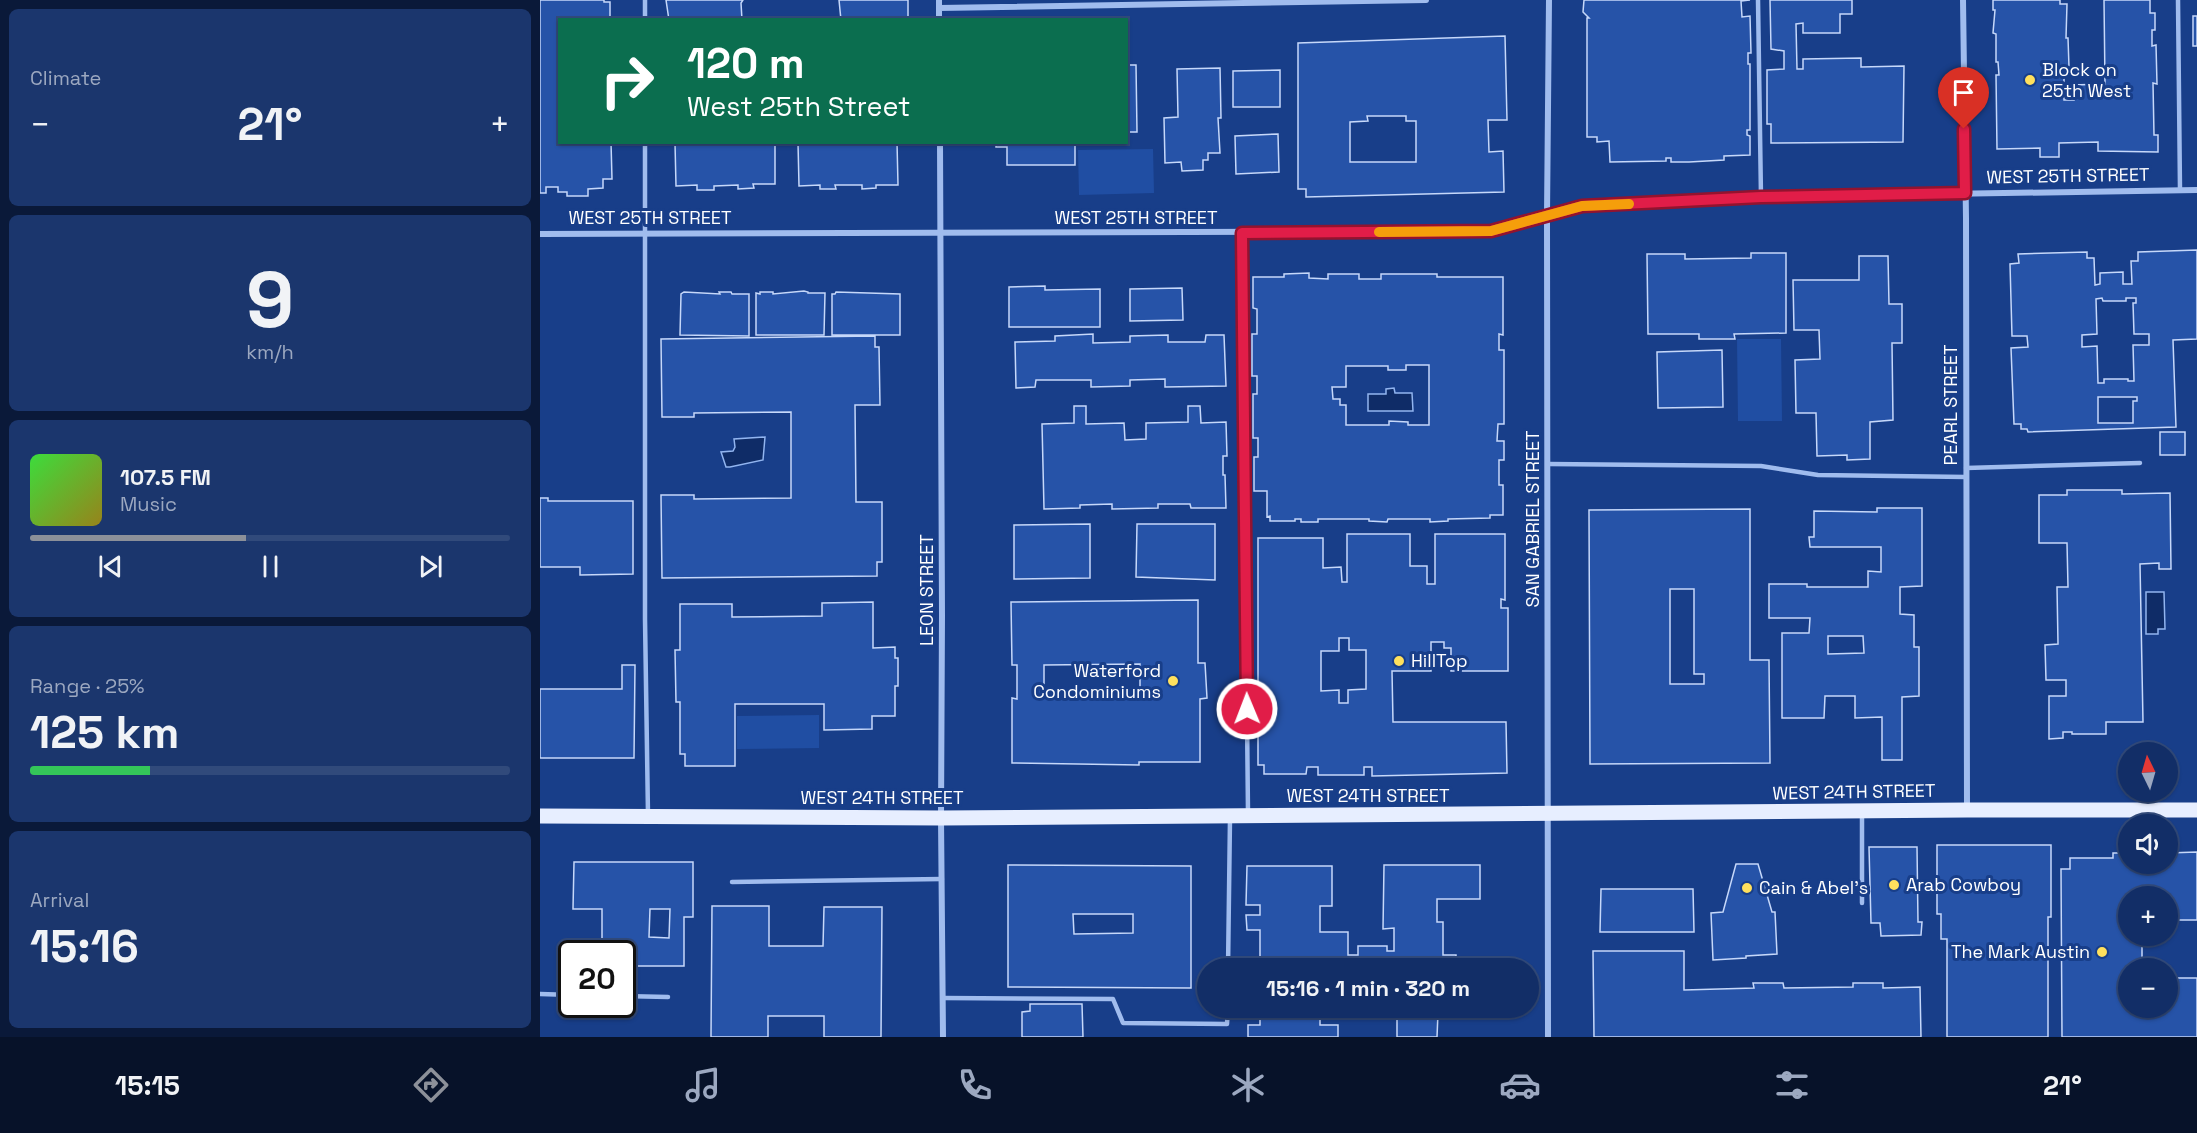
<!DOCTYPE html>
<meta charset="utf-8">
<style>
body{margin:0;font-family:"Space Grotesk",sans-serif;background:#1b366d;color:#f1f3f6;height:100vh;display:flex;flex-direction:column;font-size:22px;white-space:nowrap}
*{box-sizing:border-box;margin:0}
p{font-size:20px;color:#9ca8c0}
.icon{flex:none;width:33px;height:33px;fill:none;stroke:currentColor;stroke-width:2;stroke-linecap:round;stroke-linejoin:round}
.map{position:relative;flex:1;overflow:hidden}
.panel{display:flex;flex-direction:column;gap:9px;padding:9px;background:#0a1939;width:540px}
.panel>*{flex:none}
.banner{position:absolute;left:18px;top:18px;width:570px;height:126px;border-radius:0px;box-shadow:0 2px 4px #0004,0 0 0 2px #314a7b;background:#0b6e4f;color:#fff;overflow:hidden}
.needle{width:39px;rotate:355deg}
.fabs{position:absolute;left:1578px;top:742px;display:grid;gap:12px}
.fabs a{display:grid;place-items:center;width:60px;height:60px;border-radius:50%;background:#122e67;box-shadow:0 2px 4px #0004,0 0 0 2px #314a7b;font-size:30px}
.speed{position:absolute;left:18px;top:940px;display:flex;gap:12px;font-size:30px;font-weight:700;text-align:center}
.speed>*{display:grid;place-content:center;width:78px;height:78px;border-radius:50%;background:#122e67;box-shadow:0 2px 4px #0004,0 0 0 2px #314a7b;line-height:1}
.speed .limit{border:3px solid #111;border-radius:9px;background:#fff;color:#111}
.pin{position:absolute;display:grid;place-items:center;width:51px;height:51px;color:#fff;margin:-62px -26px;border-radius:50% 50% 50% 0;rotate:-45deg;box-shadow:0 0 6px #0007}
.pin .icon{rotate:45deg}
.me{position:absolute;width:66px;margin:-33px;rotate:359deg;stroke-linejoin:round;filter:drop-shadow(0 0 4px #0008)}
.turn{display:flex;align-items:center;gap:21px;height:126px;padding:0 30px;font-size:27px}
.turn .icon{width:78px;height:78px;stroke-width:2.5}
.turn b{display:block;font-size:42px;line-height:51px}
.big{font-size:45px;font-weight:700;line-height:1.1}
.panel .card{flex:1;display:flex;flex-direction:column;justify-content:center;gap:9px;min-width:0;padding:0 21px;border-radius:9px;background:#1b366d}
.panel .dial{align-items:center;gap:0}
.dial b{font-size:78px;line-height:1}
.song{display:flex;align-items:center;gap:18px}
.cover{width:72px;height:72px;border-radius:9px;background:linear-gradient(135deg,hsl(120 70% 55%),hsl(50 70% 35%))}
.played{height:6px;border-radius:3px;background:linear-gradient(90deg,#8c9099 45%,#314a7b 45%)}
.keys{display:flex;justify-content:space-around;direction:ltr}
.heat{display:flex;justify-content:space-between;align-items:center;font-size:33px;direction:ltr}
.charge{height:9px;border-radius:4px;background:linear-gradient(90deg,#34c759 25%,#314a7b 0)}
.trip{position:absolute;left:657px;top:958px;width:342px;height:60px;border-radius:30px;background:#122e67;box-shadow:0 2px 4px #0004,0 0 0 2px #314a7b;font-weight:700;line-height:60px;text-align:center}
.tabs{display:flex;height:96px;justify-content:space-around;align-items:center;background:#071229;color:#9ca8c0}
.tabs .icon{width:42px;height:42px}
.tabs .current{color:#8c9099}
.tabs b{font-size:27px;color:#f1f3f6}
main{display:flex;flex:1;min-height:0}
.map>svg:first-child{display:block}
.green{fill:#204ea3}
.water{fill:#0f2c67;stroke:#92b5f0;stroke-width:1.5}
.building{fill:#2653a8;stroke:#c6d8fa;stroke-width:1.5;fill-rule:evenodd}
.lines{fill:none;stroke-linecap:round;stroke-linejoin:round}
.service{stroke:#a0bcee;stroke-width:4.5}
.minor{stroke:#a0bcee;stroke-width:6}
.primary{stroke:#e7eeff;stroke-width:15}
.route-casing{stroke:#92132f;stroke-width:15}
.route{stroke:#e11d48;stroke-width:10}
.slow{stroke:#f59e0b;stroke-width:10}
.poi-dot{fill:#ffe05d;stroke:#183e89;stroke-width:2}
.labels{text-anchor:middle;stroke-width:6;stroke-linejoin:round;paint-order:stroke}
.poi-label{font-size:18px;fill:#fff;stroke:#183e89;text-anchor:start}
.street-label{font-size:18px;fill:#fff;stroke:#183e89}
</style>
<main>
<section class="panel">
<div class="card"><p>Climate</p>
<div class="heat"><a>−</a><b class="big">21°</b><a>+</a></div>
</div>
<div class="card dial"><b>9</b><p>km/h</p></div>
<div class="card">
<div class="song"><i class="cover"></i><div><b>107.5 FM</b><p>Music</p></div></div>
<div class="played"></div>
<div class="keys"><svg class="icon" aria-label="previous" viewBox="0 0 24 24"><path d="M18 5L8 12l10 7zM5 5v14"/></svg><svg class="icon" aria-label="pause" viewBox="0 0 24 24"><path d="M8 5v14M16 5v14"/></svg><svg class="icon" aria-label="next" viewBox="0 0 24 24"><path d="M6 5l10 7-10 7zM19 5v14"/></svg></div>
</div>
<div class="card"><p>Range · 25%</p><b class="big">125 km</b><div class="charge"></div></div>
<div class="card"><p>Arrival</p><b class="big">15:16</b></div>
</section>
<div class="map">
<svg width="1657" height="1037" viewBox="0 0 1657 1037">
<rect width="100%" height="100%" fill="#183e89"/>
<path class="green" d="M613,149L614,193L539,195L538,150Z
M1197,339H1241L1242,421H1198Z
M279,715V748L197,749V716Z"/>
<path class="water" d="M854,388L855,393H872L873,411H828V394H846V389Z
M225,437L223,460L190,467H186L181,452L193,451L195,447L194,439Z
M1606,592H1624L1625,629H1618V634H1606Z"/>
<path class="building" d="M0,0H64V2H70V20H20V142H71L72,179H63V188L48,189V196H27V192H18V187H6V193H0Z
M126,0H203L201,3L202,20H129Z
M299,0H368V20H301Z
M1044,0H1210L1201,1L1202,17L1210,16L1211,53H1208V64H1210V130H1207V135L1210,136V155L1184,156V160L1149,162H1131V158H1126V161L1070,162L1069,141L1057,142V137H1047V18H1049L1043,12Z
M1230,0H1312V14H1300V33H1263V23L1256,24L1257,69H1263V59L1321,58V67L1364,66L1363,142L1231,143V124H1227V70L1244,69V51L1231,49Z
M1453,0H1520V4H1527L1526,38H1528L1529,67H1519V77H1524V100H1534L1533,85L1565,84L1564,0H1610V13H1615V30H1612V46L1616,45L1617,84L1613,83L1614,135H1618V152L1558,151V142L1519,143V157H1500V148L1457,149L1456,75H1459L1458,62H1456V34L1453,33L1455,10H1453Z
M1653,16H1657V46H1653Z
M965,36L967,120H948L949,152L963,151L964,192L766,197V189H758V43ZM827,116H866V121H876V162H810V122L828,121Z
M586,65H596L597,132H586Z
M680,68L681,118H678L680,153H668V160H663V170L642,171L641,162L625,163L624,118L638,117L637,69Z
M740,70V107H693V71Z
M738,134L739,172L696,174L695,136Z
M235,142V184H213L214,188L198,189V185L174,186V190H157V185L136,186L135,143Z
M357,142L358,185H336V188L322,189V185H295L296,189H280V185L259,186L258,143Z
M456,142H535V165H467V147H456Z
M1657,250V339L1633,340L1636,427L1488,432L1487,429H1481V424H1474L1471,348L1488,347L1487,336H1472L1470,264L1479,263L1478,254L1547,252V258H1554L1555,285L1560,284V273L1583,272V284H1592L1591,261H1598V252ZM1562,298L1563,301H1586V298H1596V303H1593L1594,334H1609V345H1593L1594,381H1588V379H1564V383H1558L1557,346L1542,347V335L1557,334L1556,299ZM1558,397H1597V401H1593V423H1558Z
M1211,253H1246V333L1194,334L1195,339H1159V334H1108L1107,254H1145V259L1211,258Z
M1319,256H1348L1349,304H1362V343H1352L1353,420L1330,422V459L1307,460V455L1277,456L1276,413H1256L1255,360L1280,359L1279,330H1254L1253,280H1319Z
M769,273V278L788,279V274H819V279H841V274H897V277H963V335L959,334V350H964V424H958L957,441H964V460H959V485H963V515H950V518L908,519V521L890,522V519H848L847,522L829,521V519H778V522H761V519H755V521H730V516L727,517V491H714V457H718V438H713V394H717V376H712V334H717V309L713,308V277H744V274ZM866,365H889V425H868V422L849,421V425H806V405H800V399H793L792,387H806V366H848V370H866Z
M505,286V290L560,289V327H469V287Z
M642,288L643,320L590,321V289Z
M144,292L180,294L179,292H191L192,294H209V336L140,335L141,294Z
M220,292H233V294L264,291L268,292V293H285L284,335H216V293L220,294Z
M296,292L360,294V335H292V294H295Z
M553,334V343L590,342V336L628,335V342H665L666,335H684L686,386L625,387V379L590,380V386L551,387V380H496L495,387L476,388L475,342L515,341V336Z
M335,336V347H339L340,405H315L316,502H342V562H337V576L122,578L121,495H154V499L251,498V412L154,413V417H122L121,339Z
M1182,350L1183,407L1118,408L1117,352Z
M534,406H546V424L584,423L585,440L606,439V423L648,422V406H660L661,423L686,422L687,456H683V475H685L686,508H651L650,504H618V508L572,509V504L540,505V508L504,509L502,424L534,423Z
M1620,432H1645V455H1620Z
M1527,490H1582V494L1630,493L1631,569H1619V563L1600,564L1603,722H1566V734H1532V732H1523V738L1509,739V696H1526V680H1506L1505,645L1518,644L1517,587H1528L1527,543H1499V495H1527Z
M0,498H8V501H93V574L40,575V567H0Z
M1337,508H1382V586L1360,587V614L1374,615V647H1379V696L1362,697V760H1342V717L1315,718V696H1285L1284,718H1242V633H1269L1270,618H1229V584H1267V587H1328V571L1341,572V547H1270L1269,537H1274V511L1337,512ZM1288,636H1323L1324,653L1288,654Z
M1210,509V660H1229L1230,763L1050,764L1049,510ZM1130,589H1154V674H1164V684H1130Z
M550,524V578L474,579V525Z
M597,524H675V580L596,577Z
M807,534H870V566H887V584H895V534H965V600L961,599V608H968V671H911V648H904V642H891V671H852L853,722H966L967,773L832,776V767H824V775H778V767H767L766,774H724V765H718V538H783V568L801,567L802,582H807ZM799,638H809V650H826V689L808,690V703H799V690L781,691V651H799Z
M658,600V663H665L667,698L660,699V762H599V765L472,763V698L477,699V665H472L471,602ZM600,664V697L504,698V665Z
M333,602V648L355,647V658H358V686H355V716H332V729L284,730V704H195V766H145V754H140V702H136L135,650H140V604H192V617L282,616V603Z
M82,665H95L94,758H0V689H82Z
M1397,845H1511V917H1508V1037H1407V939H1401V914H1397Z
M1329,847H1377L1378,922H1382L1381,935L1341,936L1340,923H1331Z
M1657,852V920H1628V897H1588V936H1602V969H1588V1008H1628V978H1657V1037H1522L1521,869H1530V858H1573V853H1588V864H1628V853Z
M34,862H153V917H144V966H82V954H62V909H33ZM110,909H130L129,938L109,937Z
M1196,864H1218L1232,912H1235L1237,954L1206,956V958L1173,960L1171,913L1183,912Z
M468,865L651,866V988L468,987ZM533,914H593V933L534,934Z
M844,865H940V899H897V922H903V955H916V969H720V930H707L706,915H720V905H706L707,866H792V906H780V932H808V955H818V946H847V951H854V928L843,929Z
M1061,889H1153L1154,932H1060Z
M172,906H229V946H283L284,907H342L341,1037H284V1016H228V1037H171Z
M1053,951H1144V990L1214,988L1213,983H1243L1244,988L1313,987V983H1343V988L1380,987L1381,1037H1054Z
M490,1004H542L543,1037H482V1012L490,1011Z
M720,1008H780V1025H798V1037H708V1025H720Z
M855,1008H904V1013H898L897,1037H857V1013H855Z"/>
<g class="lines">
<path class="service" d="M105,0V20
M1218,0L1221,197
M1638,0L1640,190
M105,142V619L108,815
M702,233L708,813
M1008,464L1221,466L1278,475L1426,477
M1426,468L1600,463
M1322,814V903
M192,882L402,879
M688,969L690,818
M0,994L32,995
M82,996L128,997
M403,998L573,999L583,1023L687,1024L688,1008"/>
<path class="minor" d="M399,0V20
M1423,0L1426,218L1427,810
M399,8L886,0
M400,142L402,615L401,818L403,1037
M0,234L951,231L1042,206L1221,197L1657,190
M1008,1037L1007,215L1009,0"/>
<path class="primary" d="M0,816L401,818L1427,810H1657"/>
</g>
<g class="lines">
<defs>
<path id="route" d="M707,709L702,233L951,231L1042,206L1221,197L1425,193L1424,129"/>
</defs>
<use href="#route" class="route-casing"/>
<use href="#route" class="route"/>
<path class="slow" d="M839,232L951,231L1042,206L1089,204"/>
</g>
<g class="poi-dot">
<circle cx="1490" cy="80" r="6"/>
<circle cx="859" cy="661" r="6"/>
<circle cx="633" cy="681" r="6"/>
<circle cx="1354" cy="885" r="6"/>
<circle cx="1207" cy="888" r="6"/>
<circle cx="1562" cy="952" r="6"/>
</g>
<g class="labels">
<g class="poi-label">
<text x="1502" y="76">Block on<tspan x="1502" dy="21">25th West</tspan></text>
<text x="871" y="667">HillTop</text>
<text x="621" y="677" text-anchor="end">Waterford<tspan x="621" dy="21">Condominiums</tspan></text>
<text x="1366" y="891">Arab Cowboy</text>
<text x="1219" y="894">Cain &amp; Abel's</text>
<text x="1550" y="958" text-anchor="end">The Mark Austin</text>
</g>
<g class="street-label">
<text transform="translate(1528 176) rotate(-1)" y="6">WEST 25TH STREET</text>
<text x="110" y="224">WEST 25TH STREET</text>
<text x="596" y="224">WEST 25TH STREET</text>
<text transform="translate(1411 405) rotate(-90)" y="6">PEARL STREET</text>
<text transform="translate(993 519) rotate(-90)" y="6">SAN GABRIEL STREET</text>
<text transform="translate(387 590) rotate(-90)" y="6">LEON STREET</text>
<text transform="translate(1314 792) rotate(-1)" y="6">WEST 24TH STREET</text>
<text x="828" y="802">WEST 24TH STREET</text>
<text x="342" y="804">WEST 24TH STREET</text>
</g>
</g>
</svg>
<div class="fabs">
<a><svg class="needle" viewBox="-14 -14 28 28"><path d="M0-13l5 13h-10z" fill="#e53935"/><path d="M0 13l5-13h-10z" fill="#9ca8c0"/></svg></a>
<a><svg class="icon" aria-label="sound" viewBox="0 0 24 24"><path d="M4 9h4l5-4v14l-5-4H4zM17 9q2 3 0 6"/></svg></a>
<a>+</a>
<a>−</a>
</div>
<div class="speed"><div class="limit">20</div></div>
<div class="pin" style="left:1424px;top:129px;background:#d93025"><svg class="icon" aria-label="arrive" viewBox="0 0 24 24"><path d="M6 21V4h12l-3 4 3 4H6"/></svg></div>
<svg class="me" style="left:707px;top:709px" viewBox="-20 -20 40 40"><circle r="17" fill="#e11d48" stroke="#fff" stroke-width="3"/><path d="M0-11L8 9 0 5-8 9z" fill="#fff"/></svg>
<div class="trip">15:16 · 1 min · 320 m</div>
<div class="banner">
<div class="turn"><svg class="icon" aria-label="right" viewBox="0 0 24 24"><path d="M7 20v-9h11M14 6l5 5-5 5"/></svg><div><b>120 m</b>West 25th Street</div></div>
</div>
</div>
</main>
<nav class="tabs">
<b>15:15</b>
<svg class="icon current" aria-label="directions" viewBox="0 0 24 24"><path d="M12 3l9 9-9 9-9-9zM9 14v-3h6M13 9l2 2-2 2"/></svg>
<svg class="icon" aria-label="music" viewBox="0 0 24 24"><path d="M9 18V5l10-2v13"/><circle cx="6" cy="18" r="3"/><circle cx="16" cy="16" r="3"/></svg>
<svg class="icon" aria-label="phone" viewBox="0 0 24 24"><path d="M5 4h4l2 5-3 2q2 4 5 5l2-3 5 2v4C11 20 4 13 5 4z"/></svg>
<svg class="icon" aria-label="climate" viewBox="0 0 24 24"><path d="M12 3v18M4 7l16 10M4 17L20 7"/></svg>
<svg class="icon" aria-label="car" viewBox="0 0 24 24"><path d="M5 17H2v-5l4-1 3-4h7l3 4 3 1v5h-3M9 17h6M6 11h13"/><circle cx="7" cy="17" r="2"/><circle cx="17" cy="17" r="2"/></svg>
<svg class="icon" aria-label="filters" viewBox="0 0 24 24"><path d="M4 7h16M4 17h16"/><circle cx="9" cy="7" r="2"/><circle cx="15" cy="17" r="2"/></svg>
<b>21°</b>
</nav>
